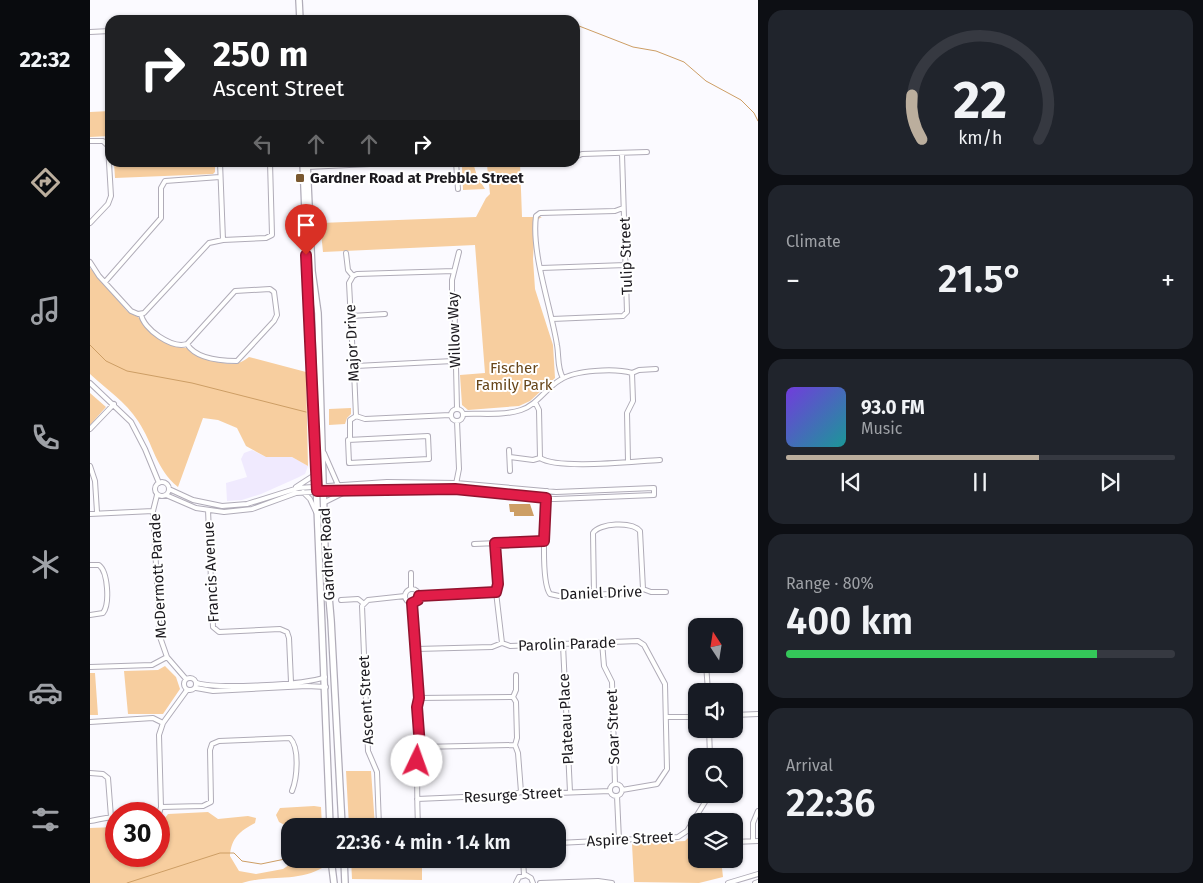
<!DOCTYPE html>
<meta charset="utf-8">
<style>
body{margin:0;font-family:"Fira Sans",sans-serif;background:#20242c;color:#f1f3f6;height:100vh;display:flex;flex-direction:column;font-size:19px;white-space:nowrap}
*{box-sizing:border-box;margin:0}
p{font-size:16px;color:#9ea1a6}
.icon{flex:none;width:28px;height:28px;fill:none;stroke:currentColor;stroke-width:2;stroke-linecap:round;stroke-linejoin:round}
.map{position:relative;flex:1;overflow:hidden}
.details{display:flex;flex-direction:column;gap:10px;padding:10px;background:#0d0f14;width:445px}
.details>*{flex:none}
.top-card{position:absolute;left:15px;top:15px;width:475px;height:152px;border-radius:15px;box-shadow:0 1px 4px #0004;background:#202124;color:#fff;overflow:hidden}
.needle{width:32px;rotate:348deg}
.controls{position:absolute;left:598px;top:618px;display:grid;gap:10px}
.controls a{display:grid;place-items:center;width:55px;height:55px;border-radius:10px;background:#171b24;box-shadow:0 1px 4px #0004;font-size:25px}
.speed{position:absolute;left:15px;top:802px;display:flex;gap:10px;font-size:25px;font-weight:700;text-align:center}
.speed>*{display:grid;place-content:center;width:65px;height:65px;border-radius:50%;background:#171b24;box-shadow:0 1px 4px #0004;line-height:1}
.speed .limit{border:8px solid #d22;background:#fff;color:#111}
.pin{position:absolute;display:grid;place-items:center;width:42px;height:42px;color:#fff;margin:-51px -21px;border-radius:50% 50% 50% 0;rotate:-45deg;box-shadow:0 0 5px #0007}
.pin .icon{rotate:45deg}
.me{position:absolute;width:55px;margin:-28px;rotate:3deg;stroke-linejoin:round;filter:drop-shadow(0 0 4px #0008)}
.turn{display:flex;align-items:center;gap:18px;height:105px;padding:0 25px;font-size:22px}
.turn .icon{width:65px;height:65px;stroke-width:2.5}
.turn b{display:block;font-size:35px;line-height:42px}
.lanes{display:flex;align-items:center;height:48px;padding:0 25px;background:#0003;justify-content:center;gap:25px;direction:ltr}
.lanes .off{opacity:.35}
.big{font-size:38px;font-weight:600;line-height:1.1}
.details .card{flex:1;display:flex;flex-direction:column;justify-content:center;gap:8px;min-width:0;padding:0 18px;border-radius:15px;background:#20242c}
.details .dial{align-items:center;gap:0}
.dial svg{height:130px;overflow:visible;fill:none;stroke:#363941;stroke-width:7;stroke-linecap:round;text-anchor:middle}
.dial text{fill:#f1f3f6;stroke:none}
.song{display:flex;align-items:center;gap:15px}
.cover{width:60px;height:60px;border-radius:8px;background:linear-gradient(135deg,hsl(260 70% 55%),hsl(180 70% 35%))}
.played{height:5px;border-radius:2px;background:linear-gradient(90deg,#bbae9d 65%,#363941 65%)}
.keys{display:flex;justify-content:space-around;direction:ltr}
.heat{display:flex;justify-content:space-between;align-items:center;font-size:28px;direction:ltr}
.charge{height:8px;border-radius:4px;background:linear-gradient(90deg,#34c759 80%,#363941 0)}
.trip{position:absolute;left:191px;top:818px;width:285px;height:50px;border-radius:15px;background:#171b24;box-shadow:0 1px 4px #0004;font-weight:600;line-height:50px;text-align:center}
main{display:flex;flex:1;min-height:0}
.menu{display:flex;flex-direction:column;width:90px;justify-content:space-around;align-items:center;background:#090b0e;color:#9ea1a6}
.menu .icon{width:35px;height:35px}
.menu .selected{color:#bbae9d}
.menu b{font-size:22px;color:#f1f3f6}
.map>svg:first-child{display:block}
.built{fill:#f0eafe}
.green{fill:#f7ce9f}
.water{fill:#cd9e65}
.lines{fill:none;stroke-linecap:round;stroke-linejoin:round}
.stream{stroke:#cd9e65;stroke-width:1}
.street-casing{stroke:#b0acb8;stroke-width:6}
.secondary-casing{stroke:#b0acb8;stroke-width:8}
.street{stroke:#fff;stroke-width:4}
.secondary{stroke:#fff;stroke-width:5.5}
.route-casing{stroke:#92132f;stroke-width:12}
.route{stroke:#e11d48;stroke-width:9}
.poi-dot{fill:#7a5930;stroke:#fff;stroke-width:2}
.labels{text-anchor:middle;stroke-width:4;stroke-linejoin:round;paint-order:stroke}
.poi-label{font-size:15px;font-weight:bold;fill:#1c1a1f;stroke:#fff;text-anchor:start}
.street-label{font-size:15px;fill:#1c1a1f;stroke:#fff}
.park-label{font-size:15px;fill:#67461a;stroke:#fff}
</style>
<main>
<nav class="menu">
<b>22:32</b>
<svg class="icon selected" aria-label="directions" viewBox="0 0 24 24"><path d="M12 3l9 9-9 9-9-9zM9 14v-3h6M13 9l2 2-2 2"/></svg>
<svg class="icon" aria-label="music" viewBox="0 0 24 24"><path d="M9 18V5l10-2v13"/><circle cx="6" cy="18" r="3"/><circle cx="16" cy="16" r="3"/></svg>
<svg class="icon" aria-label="phone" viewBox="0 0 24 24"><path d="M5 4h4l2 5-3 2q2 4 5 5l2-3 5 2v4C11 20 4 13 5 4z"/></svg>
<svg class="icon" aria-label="climate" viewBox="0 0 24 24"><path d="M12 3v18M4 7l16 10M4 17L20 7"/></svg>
<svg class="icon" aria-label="car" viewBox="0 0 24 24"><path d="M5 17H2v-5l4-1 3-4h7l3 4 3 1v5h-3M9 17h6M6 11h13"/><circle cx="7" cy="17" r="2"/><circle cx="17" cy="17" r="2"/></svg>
<svg class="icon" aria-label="filters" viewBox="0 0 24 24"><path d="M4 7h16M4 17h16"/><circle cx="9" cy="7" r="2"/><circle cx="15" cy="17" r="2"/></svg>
</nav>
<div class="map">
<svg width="668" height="883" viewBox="0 0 668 883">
<rect width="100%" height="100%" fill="#fbfaff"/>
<path class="built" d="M162,450L176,457H202L218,466L215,474L207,478L171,494L152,500L137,501L136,483L157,477L151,459L154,453Z"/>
<path class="green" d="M20,111V136L0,137V112Z
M24,163H125V172L123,174L25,178Z
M430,163L432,217H452L445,221L443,259L445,289L463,345L465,378L440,401L429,406L378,410L372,405L370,375L395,373L385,245L233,252L230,223L386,217L396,198L400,194L397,165Z
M384,166L387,176L395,189L373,190L372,167Z
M0,268L37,311L48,317L68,338L88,347L97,348C105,358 136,366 148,363C152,362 156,359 159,357L216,372L218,466L202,457H176L156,446L147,428L128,420L113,418L88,487C65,468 64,445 48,421C36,402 16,389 0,374Z
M0,393L16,407L0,425Z
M261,408V414L257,418L255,424L239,425V409Z
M75,666L86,677L90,689L73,714H38L34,671L68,670Z
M0,673H5L8,715H0Z
M256,771H281L285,826H259Z
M224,806L231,807L232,826H200V828L189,822L186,815L190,808Z
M118,812L128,819L158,816L166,818L165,823C150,831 141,838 140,856L149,871L166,874L193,869L208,859H233L234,867C207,883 181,874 152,883H0V828L26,827V856H69V826L78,814Z
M606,830V859H631L633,877L609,883L544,882L542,844L595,841Z
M261,859H332V880L262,879Z"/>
<path class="water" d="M419,504H440L444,516H424V512H420Z"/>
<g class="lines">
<path class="stream" d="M489,26L543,47L566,51L594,62L616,81L651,100L664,113L668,121
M0,345L16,361L37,371L102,383L216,412
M37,883L130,853H144L152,861L171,864L200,858"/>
<defs>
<path id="street" d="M0,32L20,31
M0,141H13L18,146L21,196L18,204L0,223
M485,157L492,154L557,152
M130,162L133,240
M366,162L368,189
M217,167L323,162
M256,253L258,270L263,276
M0,262L9,276L41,311L48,314L54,313L119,243L133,240L176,238L182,235L180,162
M451,268L536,265
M15,282L71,218V188L75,181L130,177
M51,314C53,329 82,349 97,344C106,359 130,361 147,361L184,321L187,315L184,292L180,289L145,291L97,344
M261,316L295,314
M462,319L533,316L537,312L532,154
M266,366L363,361
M473,378C467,368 469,356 467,345C461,307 441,253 446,216L450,213L525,211L533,208
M0,383L41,422L55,449L69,483
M367,408L366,367L363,361L365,316L362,307V280L369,252
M361 415a6 6 0 1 1 12 0a6 6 0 1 1-12 0Z
M373,414C391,413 413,416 431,410C447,405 456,388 470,380C485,370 525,368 542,373L549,370L566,369
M360,415L275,419L266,416L264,371L266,366L263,359L259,283L263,276L267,274L364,271
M0,429L24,404
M338,436L339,459L259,463L258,440Z
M260,440V420L266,416
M419,450L420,471
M234,453L248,485
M420,457L443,460L450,458L449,410L445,402
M450,458C468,470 546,461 570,460
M538,461L537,413L543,401L542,373
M0,466L5,481L7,512
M65 489a7 7 0 1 1 14 0a7 7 0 1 1-14 0Z
M366,484L369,469L367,421
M206,487L223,476L225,471
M457,491C455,509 450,581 460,594L469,596L545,593L553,589L561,592H576
M213,492L220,499L226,512
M67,495L63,511L70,637L77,657L96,679
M76,495L106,508L134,512L162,509L206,493L259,490L365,489L465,499L564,495V488L466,492L366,483L297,482L208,488L157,504L132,506L103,500L79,489
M235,502L257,491
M118,510L123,627L129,632L190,629L197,632L199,638L201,682
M0,514L63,511
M405,543L408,584L406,592L412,643L420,646L548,641L554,645L575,684L577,769L567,784L532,790
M384,544L454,541
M0,565H9C18,572 20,604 13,613L0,615
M321,573V589
M315 596a7 7 0 1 1 14 0a7 7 0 1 1-14 0Z
M504,594L503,533C509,523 542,521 550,531L553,589
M329,596L406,592
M251,600L268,599L273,603
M322,603L329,698C325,715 332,733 329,748C326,775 327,800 328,826
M512,642L514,666L522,682L525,784
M473,645L480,792
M326,649L402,647L412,643
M616,664L618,691
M0,667L62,665L77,657
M426,675V690L423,697L426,702L427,738L425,745L428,753L431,792
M94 684a6 6 0 1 1 12 0a6 6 0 1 1-12 0Z
M107,683C126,689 216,685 235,677
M106,688L123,691L217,686L236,687
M329,698L423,697
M644,715L668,714
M576,717H606
M0,722L63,718L73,723
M619,729L620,756
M330,747L425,745
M0,773L13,774L18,778L21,817
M520 790a6 6 0 1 1 12 0a6 6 0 1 1-12 0Z
M527,796L529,840
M327,799L421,795L431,792L441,794L520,791
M71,807L113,806L121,802L120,750L122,744L129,741L200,738C210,748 207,779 202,791
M69,814L71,807L69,735L73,723L97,690
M0,821C9,820 18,816 26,818
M289,826L287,772L278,751L272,606L278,600L315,596
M663,841V823L668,811
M644,842L668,841
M468,843L588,837L597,831L620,794
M433,859L434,875
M426,883L429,877L436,875L441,878L443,883
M450,883L508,881L522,883
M638,883L668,874
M665,883L668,882"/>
<path id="secondary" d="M209,0L210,20
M213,162L240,826
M217,162L222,271L228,313L235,550L241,620L252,826
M241,859L244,883
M254,859L255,883"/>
</defs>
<use href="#street" class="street-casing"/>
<use href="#secondary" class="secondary-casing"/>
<use href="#street" class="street"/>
<use href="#secondary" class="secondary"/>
</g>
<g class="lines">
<defs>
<path id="route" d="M216,255L227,491L365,489L456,498L454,541L405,543L408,584L406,592L329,596L328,600L322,603L329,698L327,707L330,747L327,761"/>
</defs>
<use href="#route" class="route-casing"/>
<use href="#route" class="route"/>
</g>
<rect class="poi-dot" x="205" y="173" width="10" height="10" rx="2.5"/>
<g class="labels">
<g class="poi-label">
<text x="220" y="183">Gardner Road at Prebble Street</text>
</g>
<g class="street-label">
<text transform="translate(536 256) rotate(-92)" y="5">Tulip Street</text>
<text transform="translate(364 330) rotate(-92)" y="5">Willow Way</text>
<text transform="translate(262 343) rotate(-93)" y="5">Major Drive</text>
<text transform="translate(237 554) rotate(-93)" y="5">Gardner Road</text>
<text transform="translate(121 572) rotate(-93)" y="5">Francis Avenue</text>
<text transform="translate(68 576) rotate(-93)" y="5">McDermott Parade</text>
<text transform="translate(511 593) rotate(-2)" y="5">Daniel Drive</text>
<text transform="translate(477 644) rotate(-2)" y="5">Parolin Parade</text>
<text transform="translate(276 700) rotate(-93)" y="5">Ascent Street</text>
<text transform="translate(476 719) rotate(-93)" y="5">Plateau Place</text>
<text transform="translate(523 727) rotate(-92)" y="5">Soar Street</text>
<text transform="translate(423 795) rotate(-3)" y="5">Resurge Street</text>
<text transform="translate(540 839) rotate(-3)" y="5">Aspire Street</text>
</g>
<g class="park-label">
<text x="424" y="373">Fischer<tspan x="424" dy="17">Family Park</tspan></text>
</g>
</g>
</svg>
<div class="controls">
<a><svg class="needle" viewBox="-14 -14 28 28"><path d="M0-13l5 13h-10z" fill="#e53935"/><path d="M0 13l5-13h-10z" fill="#9ea1a6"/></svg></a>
<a><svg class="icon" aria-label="sound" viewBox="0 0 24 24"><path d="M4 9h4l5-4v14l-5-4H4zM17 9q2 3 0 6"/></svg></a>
<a><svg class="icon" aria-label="search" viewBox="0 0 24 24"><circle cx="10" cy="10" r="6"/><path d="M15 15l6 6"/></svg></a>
<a><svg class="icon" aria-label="layers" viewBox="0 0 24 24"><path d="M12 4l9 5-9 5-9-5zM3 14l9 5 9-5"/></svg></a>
</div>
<div class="speed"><div class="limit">30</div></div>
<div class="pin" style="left:216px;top:255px;background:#d93025"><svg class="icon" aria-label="arrive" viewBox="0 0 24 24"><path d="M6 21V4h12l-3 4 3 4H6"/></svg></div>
<svg class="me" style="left:327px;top:761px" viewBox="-20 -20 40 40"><circle r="19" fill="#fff"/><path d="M0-13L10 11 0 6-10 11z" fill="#e11d48"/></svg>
<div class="trip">22:36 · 4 min · 1.4 km</div>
<div class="top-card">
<div class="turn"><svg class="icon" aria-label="right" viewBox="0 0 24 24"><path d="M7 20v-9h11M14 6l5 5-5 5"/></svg><div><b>250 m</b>Ascent Street</div></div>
<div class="lanes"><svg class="icon off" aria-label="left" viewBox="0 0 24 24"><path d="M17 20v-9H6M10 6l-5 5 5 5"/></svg><svg class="icon off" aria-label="ahead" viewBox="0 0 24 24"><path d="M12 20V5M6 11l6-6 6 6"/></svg><svg class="icon off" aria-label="ahead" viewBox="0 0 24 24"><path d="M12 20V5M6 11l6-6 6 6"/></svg><svg class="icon" aria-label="right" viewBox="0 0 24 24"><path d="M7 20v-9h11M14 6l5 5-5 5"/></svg></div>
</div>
</div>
<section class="details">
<div class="card dial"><svg viewBox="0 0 100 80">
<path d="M14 69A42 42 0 1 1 86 69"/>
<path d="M14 69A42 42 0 0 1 8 42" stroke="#bbae9d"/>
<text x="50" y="56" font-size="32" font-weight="700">22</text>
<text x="50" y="72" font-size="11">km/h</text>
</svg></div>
<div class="card"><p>Climate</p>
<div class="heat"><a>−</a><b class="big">21.5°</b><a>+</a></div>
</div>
<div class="card">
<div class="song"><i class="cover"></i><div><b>93.0 FM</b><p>Music</p></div></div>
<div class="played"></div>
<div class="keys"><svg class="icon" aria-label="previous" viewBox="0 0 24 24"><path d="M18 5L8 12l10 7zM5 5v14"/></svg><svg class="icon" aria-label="pause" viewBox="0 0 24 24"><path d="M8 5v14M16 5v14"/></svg><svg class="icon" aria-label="next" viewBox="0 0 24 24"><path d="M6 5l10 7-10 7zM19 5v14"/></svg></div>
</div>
<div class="card"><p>Range · 80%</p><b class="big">400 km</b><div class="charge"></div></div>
<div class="card"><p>Arrival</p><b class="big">22:36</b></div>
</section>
</main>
